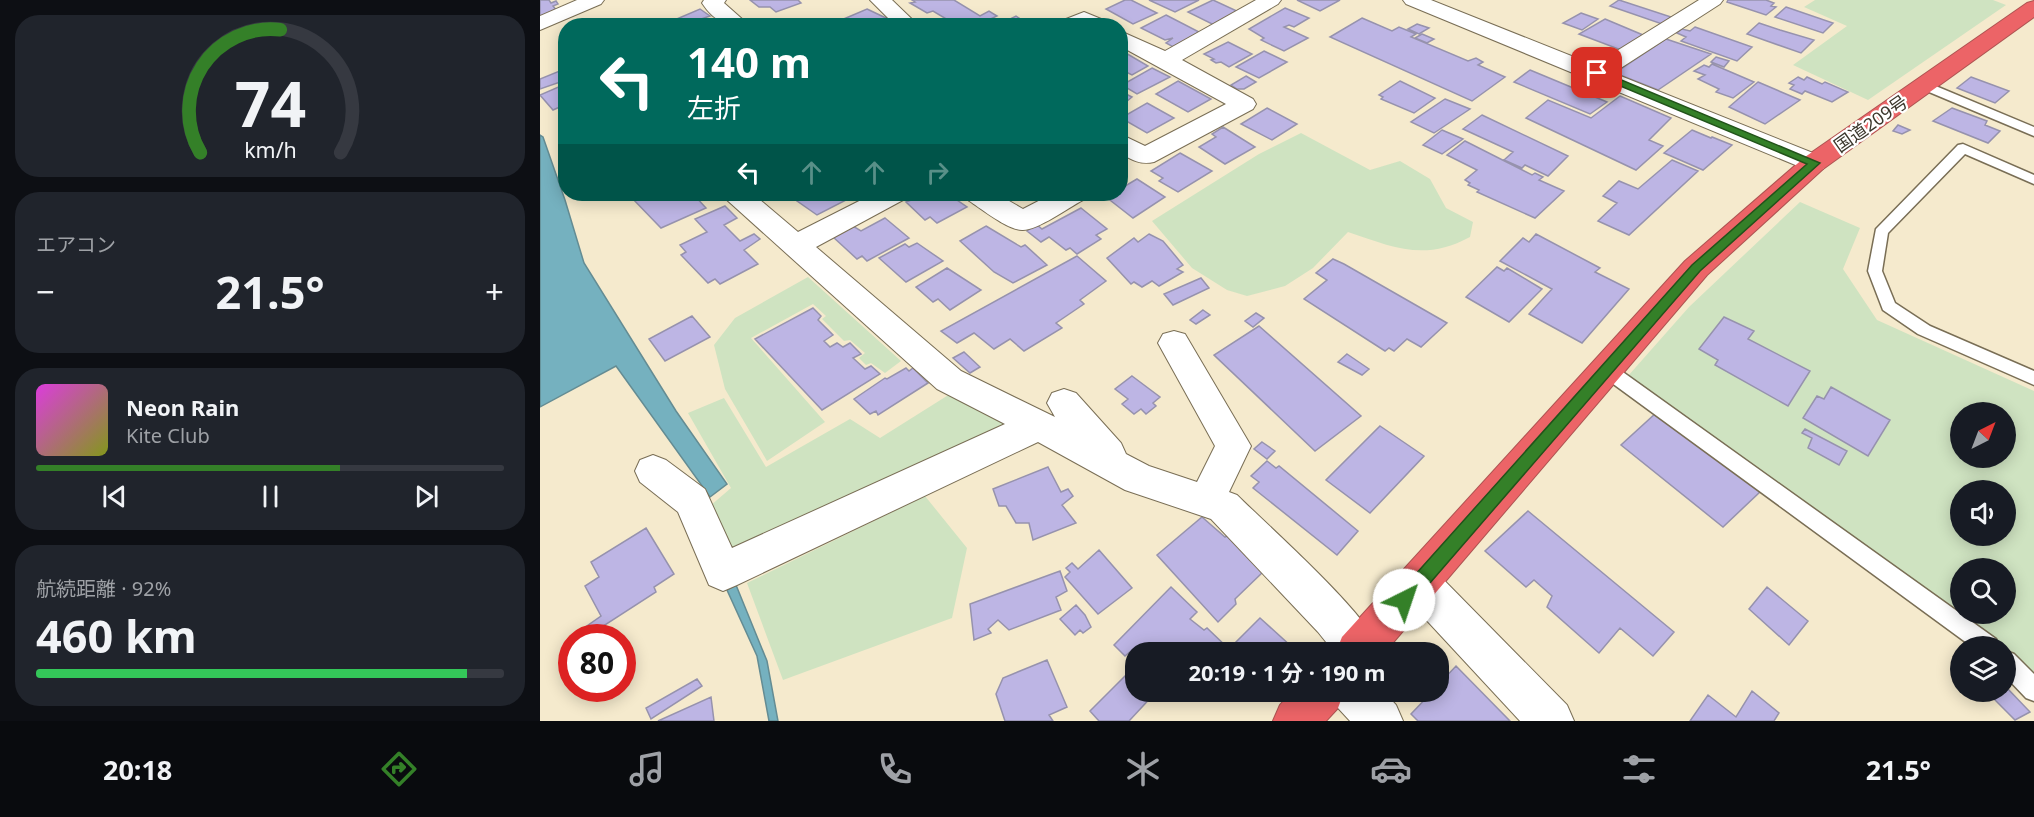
<!DOCTYPE html>
<html lang="ja">
<meta charset="utf-8">
<style>
body{margin:0;font-family:"Noto Sans","Noto Sans JP",sans-serif;background:#20242c;color:#f1f3f6;height:100vh;display:flex;flex-direction:column;font-size:22px;white-space:nowrap}
*{box-sizing:border-box;margin:0}
p{font-size:20px;color:#9ea1a6}
.icon{flex:none;width:33px;height:33px;fill:none;stroke:currentColor;stroke-width:2;stroke-linecap:round;stroke-linejoin:round}
.map{position:relative;flex:1;overflow:hidden}
.panel{display:flex;flex-direction:column;gap:15px;padding:15px;background:#0d0f14;width:540px}
.panel>*{flex:none}
.top-card{position:absolute;left:18px;top:18px;width:570px;height:183px;border-radius:24px;box-shadow:0 3px 15px #0003;background:#00695c;color:#fff;overflow:hidden}
.needle{width:39px;rotate:42deg}
.fabs{position:absolute;left:1410px;top:402px;display:grid;gap:12px}
.fabs a{display:grid;place-items:center;width:66px;height:66px;border-radius:50%;background:#171b24;box-shadow:0 3px 15px #0003;font-size:30px}
.speed{position:absolute;left:18px;top:624px;display:flex;gap:12px;font-size:30px;font-weight:700;text-align:center}
.speed>*{display:grid;place-content:center;width:78px;height:78px;border-radius:50%;background:#171b24;box-shadow:0 3px 15px #0003;line-height:1}
.speed .limit{border:9px solid #d22;background:#fff;color:#111}
.pin{position:absolute;display:grid;place-items:center;width:51px;height:51px;color:#fff;margin:-26px;border-radius:12px;box-shadow:0 3px 9px #0006}
.me{position:absolute;width:66px;margin:-33px;rotate:41deg;stroke-linejoin:round;filter:drop-shadow(0 0 4px #0008)}
.turn{display:flex;align-items:center;gap:21px;height:126px;padding:0 30px;font-size:27px}
.turn .icon{width:78px;height:78px;stroke-width:2.5}
.turn b{display:block;font-size:42px;line-height:51px}
.lanes{display:flex;align-items:center;height:57px;padding:0 30px;background:#0003;justify-content:center;gap:30px;direction:ltr}
.lanes .off{opacity:.35}
.big{font-size:45px;font-weight:700;line-height:1.1}
.panel .card{flex:1;display:flex;flex-direction:column;justify-content:center;gap:9px;min-width:0;padding:0 21px;border-radius:24px;background:#20242c}
.panel .dial{align-items:center;gap:0}
.dial svg{height:156px;overflow:visible;fill:none;stroke:#363941;stroke-width:7;stroke-linecap:round;text-anchor:middle}
.dial text{fill:#f1f3f6;stroke:none}
.song{display:flex;align-items:center;gap:18px}
.cover{width:72px;height:72px;border-radius:9px;background:linear-gradient(135deg,hsl(300 70% 55%),hsl(70 70% 35%))}
.played{height:6px;border-radius:3px;background:linear-gradient(90deg,#348028 65%,#363941 65%)}
.keys{display:flex;justify-content:space-around;direction:ltr}
.heat{display:flex;justify-content:space-between;align-items:center;font-size:33px;direction:ltr}
.charge{height:9px;border-radius:4px;background:linear-gradient(90deg,#34c759 92%,#363941 0)}
.trip{position:absolute;left:585px;top:642px;width:324px;height:60px;border-radius:24px;background:#171b24;box-shadow:0 3px 15px #0003;font-weight:700;line-height:60px;text-align:center}
.menu{display:flex;height:96px;justify-content:space-around;align-items:center;background:#090b0e;color:#9ea1a6}
.menu .icon{width:42px;height:42px}
.menu .active{color:#348028}
.menu b{font-size:27px;color:#f1f3f6}
main{display:flex;flex:1;min-height:0}
.map>svg:first-child{display:block}
.green{fill:#cfe3c1;fill-rule:evenodd}
.water{fill:#75b1bf;stroke:#648c93;stroke-width:1.5}
.building{fill:#bdb5e4;stroke:#9692ad;stroke-width:1.5}
.lines{fill:none;stroke-linecap:round;stroke-linejoin:round}
.lane-casing{stroke:#796e55;stroke-width:3}
.street-casing{stroke:#796e55;stroke-width:2}
.highway-casing{stroke:#ae5452;stroke-width:2}
.lane{fill:#fff;fill-rule:evenodd}
.street{fill:#fff;fill-rule:evenodd}
.highway{fill:#ec6467;fill-rule:evenodd}
.route{fill:#348028;stroke:#22531a;stroke-width:1.5}
.labels{text-anchor:middle;stroke-width:4.5;stroke-linejoin:round;paint-order:stroke}
.street-label{font-size:18px;fill:#3b372c;stroke:#fff}
</style>
<main>
<section class="panel">
<div class="card dial"><svg viewBox="0 0 100 80">
<path d="M14 69A42 42 0 1 1 86 69"/>
<path d="M14 69A42 42 0 0 1 55 6" stroke="#348028"/>
<text x="50" y="56" font-size="32" font-weight="700">74</text>
<text x="50" y="72" font-size="11">km/h</text>
</svg></div>
<div class="card"><p>エアコン</p>
<div class="heat"><a>−</a><b class="big">21.5°</b><a>+</a></div>
</div>
<div class="card">
<div class="song"><i class="cover"></i><div><b>Neon Rain</b><p>Kite Club</p></div></div>
<div class="played"></div>
<div class="keys"><svg class="icon" aria-label="previous" viewBox="0 0 24 24"><path d="M18 5L8 12l10 7zM5 5v14"/></svg><svg class="icon" aria-label="pause" viewBox="0 0 24 24"><path d="M8 5v14M16 5v14"/></svg><svg class="icon" aria-label="next" viewBox="0 0 24 24"><path d="M6 5l10 7-10 7zM19 5v14"/></svg></div>
</div>
<div class="card"><p>航続距離 · 92%</p><b class="big">460 km</b><div class="charge"></div></div>
</section>
<div class="map">
<svg width="1494" height="721" viewBox="0 0 1494 721">
<rect width="100%" height="100%" fill="#f5eacd"/>
<path class="green" d="M1275,0H1453L1466,5L1328,100L1253,65L1307,26L1264,7Z
M761,133L830,170L860,161L890,179L906,208L933,222L930,237C884,262 853,247 808,232L773,268L745,286L707,296L687,290L652,268L612,221L719,154Z
M1260,202L1320,228L1303,269L1337,320L1494,391V674L1466,646L1088,376L1149,307ZM1420,412H1466V458H1420ZM1420,490H1466V536H1420ZM1420,568H1466V614H1420Z
M268,277L361,361L345,373L331,363L326,365L319,358L325,353L310,340L304,341L282,319L286,316L273,304L211,338L285,422L227,461L185,389L174,345L195,318Z
M410,394L470,425L188,559L170,506L191,488L148,413L184,398L226,467L310,419L340,438Z
M385,496L427,548L412,618L243,680L207,583Z"/>
<path class="water" d="M0,135L3,137L25,200L44,263L136,411L187,484L170,497L76,366L0,407Z
M196,585L227,661L238,721H229L217,656L187,590Z"/>
<path class="building" d="M0,0H9L11,3L16,1L18,4L13,6L17,11L0,18Z
M210,0H258L261,3L236,12L230,7H219Z
M372,0H414L440,16L449,11L457,16L436,26H418L393,11L387,13L370,3L375,2Z
M585,0H591L617,13L593,24L566,9Z
M609,0H659L635,12Z
M673,0L699,12L674,25L648,12Z
M757,0H800L780,11Z
M1079,0L1131,17L1122,24L1070,6Z
M1188,0H1226L1234,3L1231,6L1236,7L1226,15L1187,2Z
M1246,7L1293,23L1283,33L1235,17Z
M745,8L769,18L754,27L749,25L744,27L768,38L744,51L721,40L724,38L709,29Z
M160,9L170,16L161,19L163,21L157,25L125,24Z
M327,9L346,18L341,20L347,24L306,26L299,21Z
M1041,13L1058,19L1042,30L1023,23Z
M626,15L661,33L635,48L626,43L633,38L625,40L601,28Z
M476,16L482,20L479,21L487,26H456Z
M822,18L852,31L859,27L876,34L871,37L928,61L936,58L943,62L938,65L965,77L932,101L790,37Z
M1065,19L1103,35L1081,50L1039,34Z
M1219,23L1240,30L1274,40L1261,53L1207,34Z
M877,24L889,28L879,34L868,29Z
M1155,27L1212,47L1197,61L1141,41L1146,37L1137,33L1142,29L1150,31Z
M882,34L894,39L887,43L875,38Z
M1126,39L1171,54L1118,90L1075,73Z
M688,42L712,54L689,67L681,62L676,63L671,60L674,59L664,54Z
M724,51L747,62L719,78L696,67Z
M584,52L608,66L592,75L580,69V53Z
M1176,57L1189,61L1184,67L1171,62Z
M1172,64L1214,82L1193,98L1176,92L1179,89L1158,79L1165,75L1154,71L1164,65L1169,67Z
M612,68L630,77L597,94L582,85Z
M22,70L26,73V80L0,89V79Z
M990,70L1067,102L1050,114L974,82Z
M706,76L716,82L704,89H697L691,85Z
M1258,77L1264,80L1267,77L1282,84L1285,82L1308,92L1292,102L1265,91L1262,94L1250,89L1254,85L1249,83Z
M1431,77L1469,91L1455,103L1417,88Z
M26,81V110L22,106L13,110L0,95L21,86L19,83Z
M638,81L671,99L648,112L616,94Z
M860,81L895,98L874,113L841,99L843,97L839,95Z
M1218,82L1260,100L1225,124L1189,107Z
M580,91L592,97L580,107Z
M1080,96L1131,118L1109,140L1123,146L1096,170L986,118L1008,100L1051,118Z
M905,99L930,109L894,133L871,122Z
M607,103L634,118L607,133L581,118Z
M727,108L757,124L732,140L701,124Z
M1412,108L1447,121L1445,125L1460,131L1448,143L1393,121Z
M942,115L1028,156L1008,176L985,165L982,168L964,160L973,152L923,129Z
M1358,125L1370,130L1362,134L1353,131Z
M683,127L715,147L685,164L659,147L676,137L672,134Z
M902,130L923,139L902,154L883,145Z
M1152,130L1171,138L1172,137L1192,145L1163,170L1124,153Z
M925,141L992,175L995,173L1003,177L999,180L1024,191L995,218L937,192L939,190L928,185L930,183L925,180L937,170L907,155Z
M640,153L672,171L638,192L619,181L623,178L611,171Z
M1132,160L1158,171L1089,235L1058,221L1077,203L1063,196L1079,181L1098,189Z
M597,179L625,197L593,218L566,197L573,194H580V189Z
M93,194H153L166,208L121,228L89,195Z
M254,194H307L312,197L277,215L250,196Z
M373,194H408L427,207L397,223L390,217L385,220L366,202L371,200L366,197Z
M185,206L197,218L184,225L200,241L214,234L220,239L204,250L218,264L180,284L175,279L168,283L141,255L146,252L140,245L167,232L155,219Z
M541,208L567,229L556,235L561,239L537,254L530,248L526,250L509,237L501,242L487,231L496,224L502,229Z
M345,218L369,238L327,261L322,256L317,259L293,237L313,226L321,231Z
M446,226L481,247L485,245L507,265L473,283L454,272L420,241Z
M609,234L623,241L643,265L637,269L643,272L619,286L612,281L602,287L594,282L591,284L567,258L594,238L598,242Z
M996,234L1060,268L1055,272L1089,289L1042,343L989,314L1012,289L960,261L983,238L989,242Z
M377,243L403,261L366,282L339,258L365,244L369,247Z
M537,256L566,281L540,300L544,304L516,323L522,328L484,351L470,339L454,349L434,333L417,343L401,331Z
M793,259L804,264L907,323L881,347L867,339L854,351L849,348L845,351L764,299L787,280L776,273Z
M957,267L964,271L967,268L1002,289L969,322L926,297Z
M407,268L441,290L410,310L398,299L393,302L376,287Z
M661,278L669,288L633,305L624,294Z
M273,308L281,316L278,320L293,335L284,341L290,347L297,343L303,347L310,343L321,354L313,358L325,369L331,366L340,374L282,410L215,339Z
M663,310L670,315L656,324L650,320Z
M716,313L724,318L713,327L705,321Z
M152,316L170,337L125,361L109,339Z
M1184,317L1214,331L1208,339L1270,371L1248,406L1175,365L1178,360L1159,349Z
M719,326L821,416L775,451L674,355Z
M424,352L440,367L430,373L413,358Z
M807,354L829,369L822,375L798,362Z
M366,368L369,371L373,368L388,383L338,415L336,411L330,414L314,399L345,378L347,379Z
M592,376L620,397L613,403L616,406L606,414L601,409L594,414L582,404L588,399L575,389Z
M1291,387L1350,420L1328,456L1263,418L1277,396L1284,399Z
M1116,413L1222,490L1183,527L1081,445Z
M840,426L884,456L830,513L786,480Z
M1265,429L1307,451L1299,465L1268,448L1272,438L1262,433Z
M722,442L735,451L727,459L714,449Z
M727,461L736,468L739,466L818,531L797,555L713,488L719,482L711,476Z
M508,467L521,492L528,489L533,496L522,505L536,523L493,540L489,523H476L466,506H459L453,489Z
M988,511L1134,632L1113,656L1080,628L1059,653L1007,607L1012,596L994,580L986,587L945,551Z
M662,517L685,537L689,535L724,571L695,599L696,604L678,622L617,555Z
M106,528L134,574L114,587L116,592L48,636L44,628L61,616L45,586L59,577L51,562Z
M559,550L592,588L558,614L525,577L530,572L526,568L532,563L538,569Z
M520,571L527,591L516,597L521,610L469,630L458,620L448,629L451,633L434,640L430,604Z
M631,587L657,612L650,619L664,630L667,628L692,652H598L592,650L585,656L574,645Z
M1227,587L1268,621L1249,645L1209,609Z
M536,605L545,615L551,627L543,633L540,630L535,635L520,619Z
M720,618L752,647L747,652H704L695,643Z
M507,660L527,707L509,715L513,721H465L456,694L463,678Z
M596,665V692H616L589,721H559L550,711Z
M916,666L970,721H878L871,714L892,692H898V685Z
M157,679L162,686L111,719L106,708Z
M1468,689L1490,712L1475,720L1453,698Z
M1212,691L1239,713L1234,721H1150L1168,695L1196,717Z
M171,697L174,721H118Z"/>
<g class="lines">
<defs>
<path id="lane" d="M1386,82L1494,127V136L1382,89L1380,86Z
M1423,144L1494,175V184L1425,154L1348,233L1342,271L1355,303L1390,326L1494,371V385L1378,334L1343,310L1328,271L1336,229L1418,145Z
M1067,364L1073,365L1456,639L1458,646H1431L1061,375L1059,370L1061,365Z
M1466,651L1474,654L1494,674V701L1486,698L1466,677Z"/>
<path id="street" d="M37,0H64L61,4L0,30V16Z
M164,0H186L184,3L210,26C188,26 175,23 162,3Z
M330,0H352L379,26H356Z
M716,0H741L738,4L642,60L713,99L716,104L713,109L614,162C600,165 592,160 580,153V134L605,146L686,104L580,46V31L625,51Z
M863,0H891L1054,65L1159,0H1183L1180,4L1073,73L1283,157L1287,163L1283,169L1274,171L1265,169L866,4Z
M544,12L566,21L568,26H519L521,21Z
M183,194H213L258,232L333,194H366L363,200L276,247L421,371L515,417L507,403L512,393L524,389L536,393L581,443L586,454L609,466L657,482L675,446L618,343L623,334L634,331L645,334L711,446L689,492L697,495C725,523 836,621 840,652H794L778,632L671,519L585,490L498,442L197,585L183,591L169,585L138,512L100,482L95,471L100,460L113,455L126,460L165,489L192,548L465,424L397,389L187,200Z
M424,194H457L483,209L512,194H547L543,200C528,208 498,230 483,230C469,231 440,208 428,200Z
M879,564L893,569L1027,705L1034,721H980L865,597L859,583L865,569Z
M792,692H844L856,705L863,721H810L798,708Z"/>
<path id="highway" d="M1494,1V17L1283,169L1167,275L845,652H796L802,637L1145,261L1265,157L1487,3Z
M752,692H804L798,708L786,721H733L740,705Z"/>
</defs>
<use href="#lane" class="lane-casing"/>
<use href="#street" class="street-casing"/>
<use href="#highway" class="highway-casing"/>
<use href="#lane" class="lane"/>
<use href="#street" class="street"/>
<use href="#highway" class="highway"/>
</g>
<path class="route" d="M1054,71H1060L1280,163L1160,271L870,606L864,608L858,606L855,600L858,594L1152,265L1267,164L1054,75Z"/>
<g class="labels">
<g class="street-label">
<text transform="translate(1331 124) rotate(-35)" y="6">国道209号</text>
</g>
</g>
</svg>
<div class="fabs">
<a><svg class="needle" viewBox="-14 -14 28 28"><path d="M0-13l5 13h-10z" fill="#e53935"/><path d="M0 13l5-13h-10z" fill="#9ea1a6"/></svg></a>
<a><svg class="icon" aria-label="sound" viewBox="0 0 24 24"><path d="M4 9h4l5-4v14l-5-4H4zM17 9q2 3 0 6"/></svg></a>
<a><svg class="icon" aria-label="search" viewBox="0 0 24 24"><circle cx="10" cy="10" r="6"/><path d="M15 15l6 6"/></svg></a>
<a><svg class="icon" aria-label="layers" viewBox="0 0 24 24"><path d="M12 4l9 5-9 5-9-5zM3 14l9 5 9-5"/></svg></a>
</div>
<div class="speed"><div class="limit">80</div></div>
<div class="pin" style="left:1057px;top:73px;background:#d93025"><svg class="icon" aria-label="arrive" viewBox="0 0 24 24"><path d="M6 21V4h12l-3 4 3 4H6"/></svg></div>
<svg class="me" style="left:864px;top:600px" viewBox="-20 -20 40 40"><circle r="19" fill="#fff"/><path d="M0-13L10 11 0 6-10 11z" fill="#348028"/></svg>
<div class="trip">20:19 · 1 分 · 190 m</div>
<div class="top-card">
<div class="turn"><svg class="icon" aria-label="left" viewBox="0 0 24 24"><path d="M17 20v-9H6M10 6l-5 5 5 5"/></svg><div><b>140 m</b>左折</div></div>
<div class="lanes"><svg class="icon" aria-label="left" viewBox="0 0 24 24"><path d="M17 20v-9H6M10 6l-5 5 5 5"/></svg><svg class="icon off" aria-label="ahead" viewBox="0 0 24 24"><path d="M12 20V5M6 11l6-6 6 6"/></svg><svg class="icon off" aria-label="ahead" viewBox="0 0 24 24"><path d="M12 20V5M6 11l6-6 6 6"/></svg><svg class="icon off" aria-label="right" viewBox="0 0 24 24"><path d="M7 20v-9h11M14 6l5 5-5 5"/></svg></div>
</div>
</div>
</main>
<nav class="menu">
<b>20:18</b>
<svg class="icon active" aria-label="directions" viewBox="0 0 24 24"><path d="M12 3l9 9-9 9-9-9zM9 14v-3h6M13 9l2 2-2 2"/></svg>
<svg class="icon" aria-label="music" viewBox="0 0 24 24"><path d="M9 18V5l10-2v13"/><circle cx="6" cy="18" r="3"/><circle cx="16" cy="16" r="3"/></svg>
<svg class="icon" aria-label="phone" viewBox="0 0 24 24"><path d="M5 4h4l2 5-3 2q2 4 5 5l2-3 5 2v4C11 20 4 13 5 4z"/></svg>
<svg class="icon" aria-label="climate" viewBox="0 0 24 24"><path d="M12 3v18M4 7l16 10M4 17L20 7"/></svg>
<svg class="icon" aria-label="car" viewBox="0 0 24 24"><path d="M5 17H2v-5l4-1 3-4h7l3 4 3 1v5h-3M9 17h6M6 11h13"/><circle cx="7" cy="17" r="2"/><circle cx="17" cy="17" r="2"/></svg>
<svg class="icon" aria-label="filters" viewBox="0 0 24 24"><path d="M4 7h16M4 17h16"/><circle cx="9" cy="7" r="2"/><circle cx="15" cy="17" r="2"/></svg>
<b>21.5°</b>
</nav>
